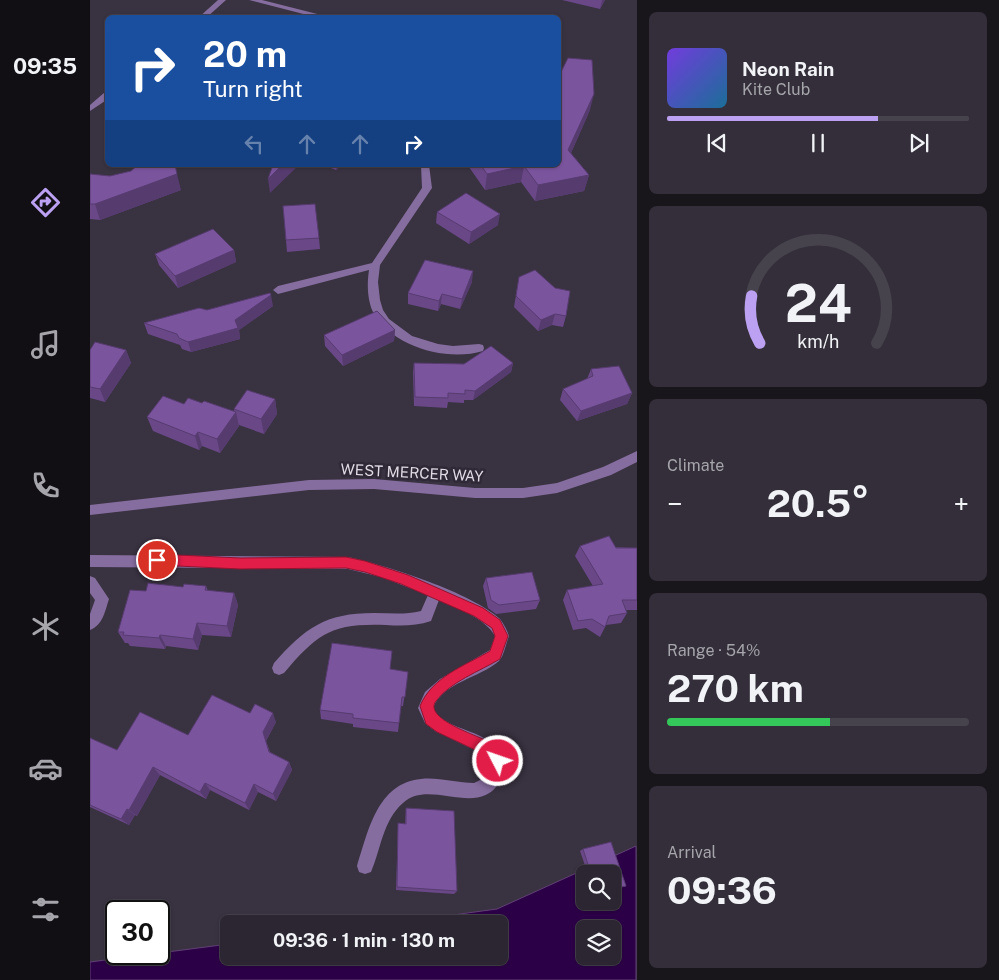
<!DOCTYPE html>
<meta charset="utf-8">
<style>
body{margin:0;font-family:"Public Sans",sans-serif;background:#332e39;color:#f1f3f6;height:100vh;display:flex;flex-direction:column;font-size:19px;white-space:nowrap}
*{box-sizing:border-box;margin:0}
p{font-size:16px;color:#a6a5ab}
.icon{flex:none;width:28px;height:28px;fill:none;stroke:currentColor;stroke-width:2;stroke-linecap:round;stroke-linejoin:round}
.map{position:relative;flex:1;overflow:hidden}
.panel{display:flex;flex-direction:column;gap:12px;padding:12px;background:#18151b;width:362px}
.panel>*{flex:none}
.hud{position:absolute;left:15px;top:15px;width:456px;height:152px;border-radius:8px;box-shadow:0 1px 4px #0004,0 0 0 1px #47434d;background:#1a4fa0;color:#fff;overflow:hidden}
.controls{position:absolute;left:486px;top:865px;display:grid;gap:10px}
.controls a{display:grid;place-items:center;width:45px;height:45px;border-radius:8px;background:#2b2631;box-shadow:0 1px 4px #0004,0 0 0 1px #47434d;font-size:25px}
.speed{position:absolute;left:15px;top:900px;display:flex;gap:10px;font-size:25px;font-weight:700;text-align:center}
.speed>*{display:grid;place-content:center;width:65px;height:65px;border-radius:50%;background:#2b2631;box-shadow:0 1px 4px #0004,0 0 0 1px #47434d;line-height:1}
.speed .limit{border:2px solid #111;border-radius:8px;background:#fff;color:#111}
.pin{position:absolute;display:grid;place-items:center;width:42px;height:42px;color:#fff;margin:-21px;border:2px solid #fff;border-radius:50%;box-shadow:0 1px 5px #0007}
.me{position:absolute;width:55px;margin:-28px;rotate:311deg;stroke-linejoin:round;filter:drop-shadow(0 0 4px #0008)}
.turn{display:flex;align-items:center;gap:18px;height:105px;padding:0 15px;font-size:22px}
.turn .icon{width:65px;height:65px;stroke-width:2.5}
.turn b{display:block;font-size:35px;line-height:42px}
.lanes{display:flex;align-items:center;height:48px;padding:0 15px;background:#0003;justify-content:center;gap:25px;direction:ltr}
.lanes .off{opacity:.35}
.big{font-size:38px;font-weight:700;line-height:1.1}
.panel .tile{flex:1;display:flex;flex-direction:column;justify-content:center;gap:8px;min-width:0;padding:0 18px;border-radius:8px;background:#332e39}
.panel .dial{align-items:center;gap:0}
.dial svg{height:130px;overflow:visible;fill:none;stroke:#47434d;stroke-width:7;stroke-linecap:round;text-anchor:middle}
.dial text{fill:#f1f3f6;stroke:none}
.song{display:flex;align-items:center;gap:15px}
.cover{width:60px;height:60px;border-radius:8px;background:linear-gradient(135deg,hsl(260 70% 55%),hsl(200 70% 35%))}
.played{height:5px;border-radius:2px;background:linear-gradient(90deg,#bca0f2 70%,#47434d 70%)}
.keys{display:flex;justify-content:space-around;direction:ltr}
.heat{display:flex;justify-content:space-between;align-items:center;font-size:28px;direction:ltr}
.charge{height:8px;border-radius:4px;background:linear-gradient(90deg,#34c759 54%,#47434d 0)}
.trip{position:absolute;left:130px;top:915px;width:288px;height:50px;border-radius:8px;background:#2b2631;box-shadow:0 1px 4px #0004,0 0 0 1px #47434d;font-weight:700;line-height:50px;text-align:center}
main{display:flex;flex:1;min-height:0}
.tabs{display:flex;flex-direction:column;width:90px;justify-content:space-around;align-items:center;background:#110f14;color:#a6a5ab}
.tabs .icon{width:35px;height:35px}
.tabs .selected{color:#bca0f2}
.tabs b{font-size:22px;color:#f1f3f6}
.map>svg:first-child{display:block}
.water{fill:#2c0047;stroke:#624176;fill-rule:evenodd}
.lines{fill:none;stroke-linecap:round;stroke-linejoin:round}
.minor{fill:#866d9f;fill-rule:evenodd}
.wall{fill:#6a4888}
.shaded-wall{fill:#563b6f}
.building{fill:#7b549e;stroke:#563b6f}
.route{fill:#e11d48;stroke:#92132f}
.labels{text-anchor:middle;stroke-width:5;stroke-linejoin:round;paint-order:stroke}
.street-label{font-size:15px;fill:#dfdae4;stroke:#2f2836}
</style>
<main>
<nav class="tabs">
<b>09:35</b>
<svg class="icon selected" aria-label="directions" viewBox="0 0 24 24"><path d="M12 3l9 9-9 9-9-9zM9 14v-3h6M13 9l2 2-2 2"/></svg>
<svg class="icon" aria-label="music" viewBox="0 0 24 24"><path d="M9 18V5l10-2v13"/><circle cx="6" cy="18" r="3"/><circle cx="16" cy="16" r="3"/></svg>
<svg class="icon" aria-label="phone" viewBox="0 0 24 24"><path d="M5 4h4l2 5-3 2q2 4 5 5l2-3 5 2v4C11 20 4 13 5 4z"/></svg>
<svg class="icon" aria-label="climate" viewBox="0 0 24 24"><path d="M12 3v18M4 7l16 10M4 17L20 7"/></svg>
<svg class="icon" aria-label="car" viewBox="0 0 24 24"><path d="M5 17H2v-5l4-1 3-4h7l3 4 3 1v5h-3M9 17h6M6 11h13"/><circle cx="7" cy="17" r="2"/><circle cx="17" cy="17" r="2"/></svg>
<svg class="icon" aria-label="filters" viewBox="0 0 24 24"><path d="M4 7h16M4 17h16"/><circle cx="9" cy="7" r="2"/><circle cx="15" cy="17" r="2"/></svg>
</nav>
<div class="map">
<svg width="547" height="980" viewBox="0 0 547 980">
<rect width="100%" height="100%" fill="#393241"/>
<path class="water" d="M546,846V980H0V962L139,944V956H409V924H296L407,909ZM495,874H522V901H495ZM495,929H522V956H495Z"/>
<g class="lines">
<path class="minor" d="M128,0H136L116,18H108Z
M159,0H172L243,18H229Z
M15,92H18V99L0,111V105Z
M331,165H339L342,188L290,265L288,282L290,300L293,310L299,319L322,336L348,344L363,346L389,344L393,345L394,348L393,351C357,362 302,347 283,312C277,299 277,283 279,270L188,294L183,290L188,286L282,263L332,188Z
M547,451V462L521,475L467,493L433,498H385L284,489L219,490L0,515V505L219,480L284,479L385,488H433L467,483L513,467Z
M0,555L258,557C296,565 382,593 410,619C414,624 417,630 419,636C416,643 414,656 409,661C390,678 353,682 343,708C356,734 401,726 416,761C414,768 413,777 409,783C387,818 339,778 313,803C293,820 291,849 281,872L275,874L269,872L267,866C278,832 287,783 331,779C348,777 367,783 384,783C395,779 397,772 400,762L397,756L345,731L335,723L328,708L335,692L350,679L400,650L405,636C395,618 367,608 349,600L341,621C326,626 312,626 296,625C242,623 228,633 194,673L189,675L184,673L182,668L184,663C215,628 235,613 284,613C300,613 315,615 331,611L338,595L291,577L258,569L0,567Z
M0,576L5,578L19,599C15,611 13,625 0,630V614L5,600L0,593Z"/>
</g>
<path class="wall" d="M472,0H515L510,9Z
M500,110L481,153L499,175L494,191L445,201L431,182L395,190L379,167V165H469Z
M233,165H251L246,170Z
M0,174L91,190L10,220L0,219Z
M347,212L408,225L379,244L346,223Z
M229,238L230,249L197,252L196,240Z
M144,250L146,262L88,288L69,265L65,254Z
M429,277L476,316L473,327L462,325L448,331L424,307Z
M382,282L370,309L351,304L348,311L318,304V293Z
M183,306L149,330L150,339L101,352L92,349L90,345L58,334L54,323L117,310Z
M305,330L304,341L253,366L235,346L234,335Z
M0,350H36L41,363L15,402L0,398Z
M324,363L374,364L423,363L421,372L383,400H374V403L358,402L357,408L324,406L323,372Z
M501,369L542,393L537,404L487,421L470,400L473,389L497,379Z
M185,399L187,414L174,434L149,425V426L130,453L112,446L109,450L63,431L57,417L94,404L112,403L144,411V409Z
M490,546L547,548V610H536L537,613L531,623L516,625L510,637L496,628L483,630L473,600L477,590L503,586L485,556Z
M396,578L450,600L446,609L406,614L398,608L393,586Z
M116,586L118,591L144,593L148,605L141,637L112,635L108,650L76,646L75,649L40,646L38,643H35L28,632L56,591L93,587Z
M302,651L300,669L318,672L313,706H311L308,732L263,727V724L231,719L230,710Z
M160,713L186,722L176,741L180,752L199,762L202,770L186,801L168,792L159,810L120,790L116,799L70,775L47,816L45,815L39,825L0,807V738L27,750L98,735Z
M316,808L367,891L364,894L306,890L308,828V823L315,824Z
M521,842L536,886L522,890V874H498L490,851L493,849Z"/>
<path class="shaded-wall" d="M512,0H515L510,9Z
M504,94L500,110L475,166L478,150Z
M192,165H209L180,193L178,179Z
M246,165H251L246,170Z
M434,166L431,182L395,190L397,174Z
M87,174L91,190L10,220L5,204Z
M499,175L494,191L445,201L448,185Z
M410,214L408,225L379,244L381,232Z
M144,250L146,262L88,288L85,276Z
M383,271L382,282L370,309L372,299Z
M352,294L351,304L348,311L349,301Z
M181,295L183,306L149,330L150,339L101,352L98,342L145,320Z
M465,314L462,325L448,331L451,320Z
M305,330L304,341L253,366L252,355Z
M36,350L41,363L15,402L10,389Z
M423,363L421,372L383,400L385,391Z
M542,393L537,404L487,421L491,411Z
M185,399L187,414L174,434L171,419Z
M146,412L149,426L130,453L127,439Z
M108,432L112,446L109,450L105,436Z
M144,593L148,605L141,637L137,626Z
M107,623L112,635L108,650L103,639Z
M70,635L76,646L75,649L69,638Z
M183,713L186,722L176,741L182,760L173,732Z
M199,762L202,770L186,801L183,794Z
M63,767L70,775L47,816L39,810Z
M115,783L120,790L116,799L110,792Z
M164,784L168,792L159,810L155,803Z
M37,809L45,815L39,825L31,819Z"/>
<path class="building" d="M478,58L502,60L504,94L478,150L499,175L448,185L434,166L397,174L391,165H469V76Z
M48,165H85L87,174L5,204H0V174L20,176L41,171Z
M183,165H192L178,179Z
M376,193L410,214L381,232L347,212Z
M225,204L229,238L196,240L193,206Z
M123,229L144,250L85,276L65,254Z
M335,260L383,271L372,299L352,294L349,301L318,293Z
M445,270L465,288L480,291L476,316L465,314L451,320L426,296L429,277Z
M180,293L181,295L145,320L148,328L98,342L89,338L87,334L54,323L109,308L117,310Z
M287,311L305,330L252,355L234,335Z
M5,342L36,350L10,389L0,387V350Z
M401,346L423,363L385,391L375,390V394L358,393V398L325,397L324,363L374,364Z
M529,366L542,393L491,411L473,389L503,376L501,369Z
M157,390L185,399L171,419L144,409Z
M73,396L94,404L98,398L112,403L114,401L146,412L127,439L108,432L105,436L57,417Z
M519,536L526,548H547V600H532L537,613L519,616L515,627L502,619L488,621L477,590L513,584L490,546Z
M442,572L450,600L409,605L401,600L396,578Z
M58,583L93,587L94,584L116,586L115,590L144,593L137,626L107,623L103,639L70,635L69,638L33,635L34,632H28L40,590L56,591Z
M242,643L302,651L300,669L318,672L315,697H312L309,723L263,718V714L230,710Z
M122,695L160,713L165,704L183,713L173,732L179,752L199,762L183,794L164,784L155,803L115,783L110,792L63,767L39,810L37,809L31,819L0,805V738L27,750L50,712L98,735Z
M316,808L364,811L367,891L307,887L308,823L316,824Z
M521,842L536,886L522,889V874H501L493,849Z"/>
<path class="route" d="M67,554L150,558L256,557L275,561L318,575L393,608L410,620L418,636L410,659C390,671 360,682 346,701C332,720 394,737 405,745C409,748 413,756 415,761L413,766L408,768L403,766L396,755L347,732L336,724L330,706C342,677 374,666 400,651L405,636L402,628L384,616L311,584L275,572L256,568L150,569L67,565L61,560Z"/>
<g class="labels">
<g class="street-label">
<text transform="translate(322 473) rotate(3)" y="5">WEST MERCER WAY</text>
</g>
</g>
</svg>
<div class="controls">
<a><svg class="icon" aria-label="search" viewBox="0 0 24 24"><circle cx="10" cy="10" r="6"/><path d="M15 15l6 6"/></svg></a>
<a><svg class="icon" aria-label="layers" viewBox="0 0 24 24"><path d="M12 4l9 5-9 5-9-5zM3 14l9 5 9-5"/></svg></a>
</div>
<div class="speed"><div class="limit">30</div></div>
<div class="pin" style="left:67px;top:560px;background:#d93025"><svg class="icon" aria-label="arrive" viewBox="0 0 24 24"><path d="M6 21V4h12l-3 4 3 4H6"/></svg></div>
<svg class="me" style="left:408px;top:761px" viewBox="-20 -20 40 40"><circle r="17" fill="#e11d48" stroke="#fff" stroke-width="3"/><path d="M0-11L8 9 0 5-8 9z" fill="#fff"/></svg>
<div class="trip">09:36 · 1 min · 130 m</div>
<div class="hud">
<div class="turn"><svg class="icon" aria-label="right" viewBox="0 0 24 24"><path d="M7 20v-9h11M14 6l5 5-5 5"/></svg><div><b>20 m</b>Turn right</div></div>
<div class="lanes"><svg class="icon off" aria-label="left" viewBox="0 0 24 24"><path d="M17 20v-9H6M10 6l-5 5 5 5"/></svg><svg class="icon off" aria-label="ahead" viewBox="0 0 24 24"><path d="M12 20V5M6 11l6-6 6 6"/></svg><svg class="icon off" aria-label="ahead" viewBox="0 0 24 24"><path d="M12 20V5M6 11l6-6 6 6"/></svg><svg class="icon" aria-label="right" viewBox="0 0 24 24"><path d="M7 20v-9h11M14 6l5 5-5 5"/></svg></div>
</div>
</div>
<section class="panel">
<div class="tile">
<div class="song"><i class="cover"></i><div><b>Neon Rain</b><p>Kite Club</p></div></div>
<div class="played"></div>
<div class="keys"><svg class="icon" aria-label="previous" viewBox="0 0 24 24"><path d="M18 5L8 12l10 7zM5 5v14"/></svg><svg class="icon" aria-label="pause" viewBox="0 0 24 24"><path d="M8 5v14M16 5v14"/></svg><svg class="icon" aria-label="next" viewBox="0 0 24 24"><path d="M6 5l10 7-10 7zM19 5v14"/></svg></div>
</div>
<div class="tile dial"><svg viewBox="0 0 100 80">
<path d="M14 69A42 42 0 1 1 86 69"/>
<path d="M14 69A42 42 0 0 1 9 40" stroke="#bca0f2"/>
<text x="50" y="56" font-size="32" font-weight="700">24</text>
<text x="50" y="72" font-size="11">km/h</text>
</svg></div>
<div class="tile"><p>Climate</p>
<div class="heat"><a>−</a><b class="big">20.5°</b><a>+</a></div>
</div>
<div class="tile"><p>Range · 54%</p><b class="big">270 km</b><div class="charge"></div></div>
<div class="tile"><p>Arrival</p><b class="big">09:36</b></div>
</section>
</main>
